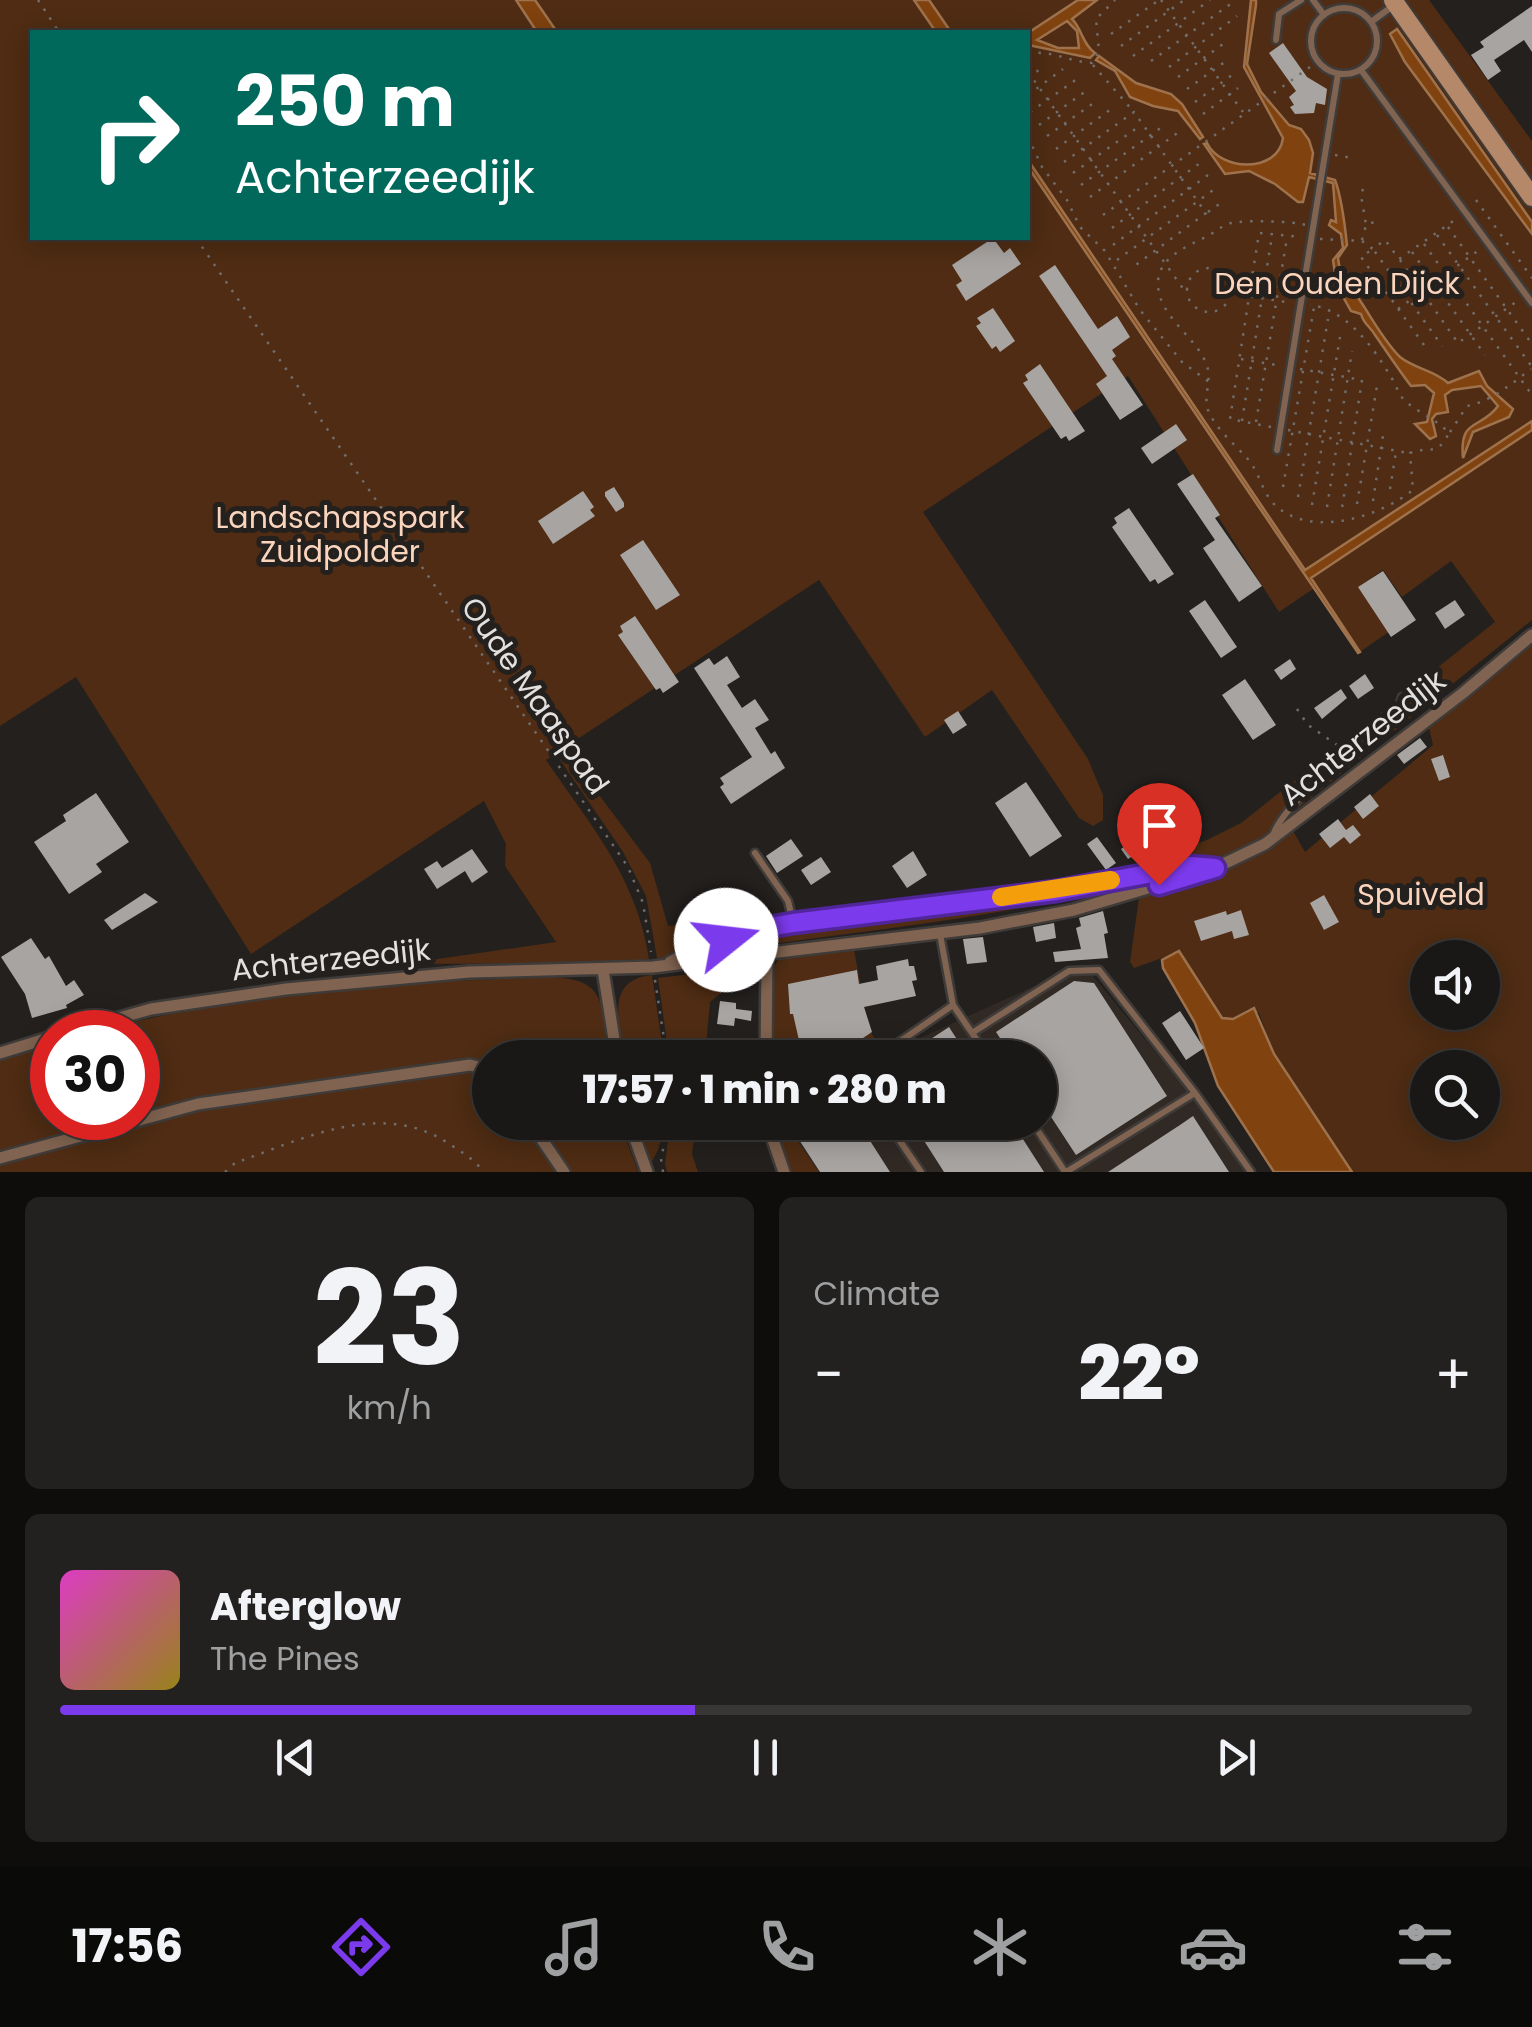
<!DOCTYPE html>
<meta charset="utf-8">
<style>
body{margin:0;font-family:Poppins,sans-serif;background:#23211f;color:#f1f3f6;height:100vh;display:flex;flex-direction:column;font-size:38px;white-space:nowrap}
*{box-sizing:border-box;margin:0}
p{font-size:32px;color:#9fa0a1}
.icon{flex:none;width:55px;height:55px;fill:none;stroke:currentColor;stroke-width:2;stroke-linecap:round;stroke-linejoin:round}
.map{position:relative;height:1172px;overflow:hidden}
.side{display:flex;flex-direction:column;gap:25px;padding:25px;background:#0e0d0c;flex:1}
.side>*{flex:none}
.top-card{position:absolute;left:30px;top:30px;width:1000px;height:210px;border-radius:0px;box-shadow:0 5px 25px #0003,0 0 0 2px #383735;background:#00695c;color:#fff;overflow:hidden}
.fabs{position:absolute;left:1410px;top:940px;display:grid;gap:20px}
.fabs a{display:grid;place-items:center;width:90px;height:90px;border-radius:50%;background:#1a1816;box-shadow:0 5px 25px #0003,0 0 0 2px #383735;font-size:50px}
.speed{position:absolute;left:30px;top:1010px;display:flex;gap:20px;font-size:50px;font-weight:700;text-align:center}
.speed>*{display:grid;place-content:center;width:130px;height:130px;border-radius:50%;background:#1a1816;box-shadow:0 5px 25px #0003,0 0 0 2px #383735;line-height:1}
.speed .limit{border:15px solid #d22;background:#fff;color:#111}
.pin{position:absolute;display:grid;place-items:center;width:85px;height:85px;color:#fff;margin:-102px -42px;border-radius:50% 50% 50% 0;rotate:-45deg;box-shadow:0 0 10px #0007}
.pin .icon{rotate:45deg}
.me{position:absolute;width:110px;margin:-55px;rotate:74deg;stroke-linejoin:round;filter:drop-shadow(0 0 8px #0008)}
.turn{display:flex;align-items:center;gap:35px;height:210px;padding:0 40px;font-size:45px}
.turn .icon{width:130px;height:130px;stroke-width:2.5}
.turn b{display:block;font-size:70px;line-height:85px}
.big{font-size:75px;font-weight:800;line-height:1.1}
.side .tile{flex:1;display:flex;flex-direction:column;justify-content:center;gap:15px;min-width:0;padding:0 35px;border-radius:15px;background:#23211f}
.side .dial{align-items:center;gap:0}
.dial b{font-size:130px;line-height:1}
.song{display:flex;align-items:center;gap:30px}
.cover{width:120px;height:120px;border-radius:15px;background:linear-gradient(135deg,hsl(310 70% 55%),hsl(50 70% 35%))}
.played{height:10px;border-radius:5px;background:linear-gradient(90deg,#7c3aed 45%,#383735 45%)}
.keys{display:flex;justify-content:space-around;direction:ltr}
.heat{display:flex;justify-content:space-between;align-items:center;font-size:55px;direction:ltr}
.side .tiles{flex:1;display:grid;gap:25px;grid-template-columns:1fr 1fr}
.tile:last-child{grid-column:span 2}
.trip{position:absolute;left:472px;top:1040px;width:585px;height:100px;border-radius:50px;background:#1a1816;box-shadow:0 5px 25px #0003,0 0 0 2px #383735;font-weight:800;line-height:100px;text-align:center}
.dock{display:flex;height:160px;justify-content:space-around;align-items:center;background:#0a0a09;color:#9fa0a1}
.dock .icon{width:70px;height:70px}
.dock .selected{color:#7c3aed}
.dock b{font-size:45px;color:#f1f3f6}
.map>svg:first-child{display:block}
.built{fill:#312924}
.green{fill:#4f2c13;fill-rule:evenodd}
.water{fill:#80420e;stroke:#9e724d;stroke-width:2.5;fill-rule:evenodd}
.building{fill:#a8a4a2}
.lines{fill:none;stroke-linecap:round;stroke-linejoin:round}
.service-casing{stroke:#3e3b39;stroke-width:11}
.minor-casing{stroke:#3e3b39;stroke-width:16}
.secondary-casing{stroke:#3e3b39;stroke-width:22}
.path{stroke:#706d6c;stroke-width:2.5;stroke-dasharray:2.5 8;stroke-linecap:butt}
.service{stroke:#806350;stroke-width:6}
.minor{stroke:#806350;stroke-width:11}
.secondary{stroke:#b6886a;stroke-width:18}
.route-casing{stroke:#51269a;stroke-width:25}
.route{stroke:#7c3aed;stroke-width:18}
.slow{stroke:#f59e0b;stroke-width:18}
.labels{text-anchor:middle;stroke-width:10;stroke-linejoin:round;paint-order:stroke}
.park-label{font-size:30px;fill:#fad4bc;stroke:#23201e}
.street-label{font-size:30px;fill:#e3e1e0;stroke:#23201e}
</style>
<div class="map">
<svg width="1532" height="1172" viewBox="0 0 1532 1172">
<rect width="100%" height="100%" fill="#23201e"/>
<path class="built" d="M1083,964L1195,1100L1245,1172H793L763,1123L1040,1122V1058L878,1057Z"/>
<path class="green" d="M0,0H1429L1532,141V620L1256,842L1218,859L1135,870L1133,865L1207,840L1241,823L1495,622L1451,561L1402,597L1383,570L1360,586L1390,631L1360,652L1316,587L1279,612L1128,376L923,512L1088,759L1103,795V820L1093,826L1079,818L992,690L925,737L819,580L564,748L650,863L668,926L776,914L663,960L657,958L646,896L623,852L556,754L546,760C591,826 637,878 649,959L612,963L403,964L556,942L505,866L506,844L484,801L251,954L76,677L0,726ZM32,32H1028V238H32Z
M1532,638V1172H1352L1274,1054L1259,1013L1248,1009L1233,1019L1222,1018L1179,952L1134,968L1130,962L1139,898L1252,858L1293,831L1305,852L1433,745L1428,724ZM1428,958H1482V1012H1428ZM1428,1068H1482V1122H1428Z
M1174,875C1015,917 853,932 691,955L756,935L1028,898L1139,877Z
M854,950L869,1030L876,1040L850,1057H771L769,975L779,958Z
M742,968L745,974L710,1002L705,1057H669L658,978Z
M652,975L664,1057H624C620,1023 604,980 652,975Z
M551,977C611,979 600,1008 608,1057L490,1058V1122L620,1123L638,1172H0V1059L52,1044V1118H138V1032H95C244,991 398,982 551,977Z
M635,1123H665L658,1150L650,1165Z
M670,1123H696L692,1154L698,1172H667L665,1164Z
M773,1123H785L819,1172H789L774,1138Z"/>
<path class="water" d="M516,0H535L557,32H537Z
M914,0H929L951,32H936Z
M1078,0H1097L1072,19C1082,29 1083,45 1095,53L1090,58L1028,45V33ZM1067,21L1077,31L1079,48H1058L1037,40Z
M1251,0H1256V5L1247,64L1261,92L1289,125L1301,129L1309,140L1313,153L1310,173L1335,180C1342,198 1345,226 1347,245L1338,258L1342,284C1346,288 1356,294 1359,299C1372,318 1383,340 1400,357C1415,369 1434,370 1448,383L1479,371L1487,386L1513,409L1509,417L1473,432L1463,458C1459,417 1481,430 1498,406L1481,386L1452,390L1445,395L1448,412L1436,414L1432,419L1436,436L1430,439L1415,424L1427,422L1434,393L1425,385L1411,386C1398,369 1387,352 1375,335C1370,326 1364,325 1361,314L1351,311L1337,286L1333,260L1343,248L1341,234L1329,225L1331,220L1336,222L1333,183L1309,177L1303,202H1298L1275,184L1249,171L1225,174L1204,144L1207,143C1220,171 1278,174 1283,138L1244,67Z
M1397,29L1532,222V234L1405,62L1390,34Z
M1099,56L1136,83L1171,94L1182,104L1203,137L1200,139L1178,111L1153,106L1130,97L1115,71L1096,60Z
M1028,160L1305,570L1532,421V430L1311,578L1360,652L1358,653L1028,167Z
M1179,951L1222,1018L1233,1019L1254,1008L1274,1054L1352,1172H1274L1218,1086L1195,1023L1163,968L1162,960Z"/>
<path class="building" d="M1532,6V52L1524,40L1494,60L1501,71L1488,80L1471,55L1484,47L1480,42Z
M1283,43L1307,77L1327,89L1325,105L1316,103L1314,113L1295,114L1290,107L1294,105L1289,97L1296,91L1269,53Z
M993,238L1004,253L1010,248L1021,264L966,301L956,285L962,281L952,265Z
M1055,265L1098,329L1117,316L1130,337L1112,350L1116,356L1112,359L1143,405L1120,420L1096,384L1107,376L1039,276Z
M993,308L1015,341L1000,352L996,346L992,349L976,326L981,323L977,318Z
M1040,364L1085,431L1069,441L1066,436L1061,439L1023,383L1028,380L1025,375Z
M1176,424L1187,440L1152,464L1141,448Z
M1193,474L1220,515L1215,518L1262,586L1239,602L1203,548L1215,540L1177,484Z
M614,487L624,503V507L616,512L605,496V492Z
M583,491L594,507L590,510L595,516L553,544L538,521Z
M1129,508L1174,574L1158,584L1155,579L1150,582L1112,527L1117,523L1114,518Z
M643,540L680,595L656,610L620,555Z
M1383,571L1416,620L1391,637L1358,587Z
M1205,600L1237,647L1221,658L1189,611Z
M1455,600L1465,615L1445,629L1435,613Z
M635,616L679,682L663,693L660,688L656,690L618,635L623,632L620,626Z
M727,656L740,677L727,685L742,708L755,699L769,720L755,728L771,754L775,751L785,768L731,804L720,787L724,784L720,778L752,757L694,668L709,658L714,665Z
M1290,659L1296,669L1281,680L1274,670Z
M1365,674L1374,688L1358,699L1349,686Z
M1245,679L1276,725L1253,740L1222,695Z
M1341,689L1347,698L1322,719L1314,708Z
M958,711L967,725L953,734L944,720Z
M1420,738L1427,747L1404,764L1397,755Z
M1443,755L1450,777L1439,781L1431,759Z
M1026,782L1062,836L1030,857L995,803Z
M96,793L129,842L96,864L102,872L69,894L34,842L66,821L63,815Z
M1370,794L1379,806L1363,819L1354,807Z
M1338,819L1346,830L1353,825L1361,835L1350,844L1344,837L1330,848L1319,834Z
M1148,830L1156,841L1128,859L1121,849Z
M1097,837L1116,863L1106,870L1087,844Z
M791,839L803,856L777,873L766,856Z
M472,849L488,872L472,883L465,871L437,889L424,869L437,861L442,868Z
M913,851L927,875L907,888L892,866Z
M821,857L831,872L811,885L801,870Z
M145,893L158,902L112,930L104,920Z
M1324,895L1339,922L1324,930L1310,903Z
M1241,910L1249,935L1234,939L1232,931L1201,941L1194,921L1226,911L1227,915Z
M1103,911L1108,933L1104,934L1108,958L1055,962L1053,952L1081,949L1076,928L1081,926L1079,918Z
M1054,923L1056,938L1036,942L1033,927Z
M983,937L987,962L967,964L963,939Z
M31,938L45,959L49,956L66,986L74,980L84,995L66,1005L67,1008L32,1018L25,994L1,957Z
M908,959L909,966H914L917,980L912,981L916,996L864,1007L872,1032L833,1058H803L793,1014H790L788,984L857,970L859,984L878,980L876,966Z
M1074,981L1094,983L1167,1096L1076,1155L1040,1100V1058H1013L996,1032Z
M720,1001L736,1003V1009L752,1011L751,1021L735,1018L734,1026L717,1024Z
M1180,1011L1204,1048L1186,1060L1162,1023Z
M949,1027L969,1058H902Z
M1193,1116L1229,1172H1108L1180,1125Z
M802,1122H858L890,1172H820L792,1129Z
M912,1122H1012L1044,1172H944Z"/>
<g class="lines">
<defs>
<path id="service" d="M1313,0L1324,15
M1311 41a33 33 0 1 1 66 0a33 33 0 1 1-66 0Z
M1371,22L1394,5
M1276,40L1279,14L1301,0
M1361,70L1532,303
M1277,450L1338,74
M1273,835C1292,786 1394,732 1402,697
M755,853L788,901L793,922
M940,934L953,1005L989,1058
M972,1033L1069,971L1099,970L1195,1093L1066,1172
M876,1058L953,1005
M1195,1093L1251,1172
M887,1122L921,1172
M1032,1122L1065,1172"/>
<path id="minor" d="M670,962C751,918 849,916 939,905C1023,894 1106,881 1189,866L1206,867
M603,970L617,1058
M69,1032L151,1009L286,989L469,972L653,967L980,928L1074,910L1215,868L1265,844L1463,693L1532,635
M0,1053L52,1037
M766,1058L767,955
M530,1122L564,1172
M629,1122L647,1172
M767,1122L784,1172
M0,1158L198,1104L470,1065L490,1070"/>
<path id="secondary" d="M1393,0L1532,197"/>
</defs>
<use href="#service" class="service-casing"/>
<use href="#minor" class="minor-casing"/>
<use href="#secondary" class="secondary-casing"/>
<path class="path" d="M38,0L59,32
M1161,0L1243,112
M1111,34L1159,0
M1121,46L1184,0
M1028,54C1049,49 1070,62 1092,63L1099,51L1096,19L1115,0
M1133,56L1210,0
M1151,61L1236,0
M1093,65L1133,111
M1169,67L1237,16
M1028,72L1187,294
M1178,77L1227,41
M1028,78L1044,66
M1187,89L1229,59
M1028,95L1063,69
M1195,102L1232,75
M1030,112L1077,79
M1203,114L1238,88
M1039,125L1090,88
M1047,136L1098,100
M1028,137L1042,167L1067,200L1080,227L1105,251L1140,310L1182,362L1209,382
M1056,149L1111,109
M1335,155L1352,158
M1064,162L1134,112L1206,213L1133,267
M1073,173L1141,125
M1081,185L1166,124
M1363,189L1361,195L1366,225
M1090,197L1180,131
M1476,200L1532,278
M1208,212L1225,200
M1103,215L1317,62
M1305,225C1294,221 1244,220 1231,223C1223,225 1218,230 1211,234C1192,245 1159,255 1158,282C1157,317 1197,336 1207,366C1212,380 1203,397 1208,410C1215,428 1234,444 1246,457C1259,470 1261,490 1273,503C1309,540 1379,517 1413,490L1410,453C1431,445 1436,458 1449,433C1436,419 1419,413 1405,401C1398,394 1395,382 1389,374C1372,345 1345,309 1310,305
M1448,227L1532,344
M1112,228L1200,163
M1437,235L1532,367
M196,238L628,867L643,903L651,952
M1320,239L1362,241L1373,249L1385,240L1399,259L1459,217
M1362,240L1366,225L1377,221
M1424,244L1532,395
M1113,245L1208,175
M1412,252L1485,355
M1117,260L1216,188
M1400,260L1458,343L1516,302
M1187 290a22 22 0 1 1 44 0a22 22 0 1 1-44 0Z
M1230,293L1292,303
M1398,309L1479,250
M1424,345L1361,257L1373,249L1442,346
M1241,359L1282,366
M1300,369L1362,380L1342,508
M1242,421L1272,236
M1256,422L1287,238
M1271,427L1230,419L1259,233L1302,237
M1288,430L1408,453
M1450,432L1467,406C1492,401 1511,384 1531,369
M1283,487L1314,307
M1390,489L1396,452
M1298,497L1328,319
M1373,501L1384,429
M1357,504L1377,386
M1312,505L1340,337
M1327,507L1352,351
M1297,709L1308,725L1343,749
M655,980L667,1058
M225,1172L235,1163C303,1139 380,1099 448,1143C461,1152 475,1159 483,1172
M663,1172L661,1159L669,1122"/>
<use href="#service" class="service"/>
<use href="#minor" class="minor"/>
<use href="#secondary" class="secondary"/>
</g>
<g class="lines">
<defs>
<path id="route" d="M726,940L764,928L793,923L1056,891L1190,866L1215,868L1159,885"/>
</defs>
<use href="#route" class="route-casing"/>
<use href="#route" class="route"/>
<path class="slow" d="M1001,897L1111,880"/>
</g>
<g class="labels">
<g class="park-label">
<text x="1337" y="294">Den Ouden Dijck</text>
<text x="340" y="528">Landschapspark<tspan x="340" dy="34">Zuidpolder</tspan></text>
<text x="1421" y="905">Spuiveld</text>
</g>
<g class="street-label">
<text transform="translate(535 696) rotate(55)" y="10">Oude Maaspad</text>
<text transform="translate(1363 738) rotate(-38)" y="10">Achterzeedijk</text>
<text transform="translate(331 960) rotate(-6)" y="10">Achterzeedijk</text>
</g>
</g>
</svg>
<div class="fabs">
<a><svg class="icon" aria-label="sound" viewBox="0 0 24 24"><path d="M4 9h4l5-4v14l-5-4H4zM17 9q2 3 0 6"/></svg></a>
<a><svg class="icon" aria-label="search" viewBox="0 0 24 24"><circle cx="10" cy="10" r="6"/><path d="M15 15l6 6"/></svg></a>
</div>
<div class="speed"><div class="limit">30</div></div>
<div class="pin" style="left:1159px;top:885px;background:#d93025"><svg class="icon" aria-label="arrive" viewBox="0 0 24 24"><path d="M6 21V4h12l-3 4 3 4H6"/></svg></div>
<svg class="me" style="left:726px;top:940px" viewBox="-20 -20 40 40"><circle r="19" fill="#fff"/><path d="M0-13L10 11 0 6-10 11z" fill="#7c3aed"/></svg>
<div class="trip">17:57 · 1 min · 280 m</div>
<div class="top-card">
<div class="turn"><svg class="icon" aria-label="right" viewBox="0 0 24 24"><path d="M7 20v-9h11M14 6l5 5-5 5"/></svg><div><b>250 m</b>Achterzeedijk</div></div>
</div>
</div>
<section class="side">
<div class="tiles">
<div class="tile dial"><b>23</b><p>km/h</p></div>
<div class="tile"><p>Climate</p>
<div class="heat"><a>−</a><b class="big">22°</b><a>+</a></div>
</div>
<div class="tile">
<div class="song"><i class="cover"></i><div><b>Afterglow</b><p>The Pines</p></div></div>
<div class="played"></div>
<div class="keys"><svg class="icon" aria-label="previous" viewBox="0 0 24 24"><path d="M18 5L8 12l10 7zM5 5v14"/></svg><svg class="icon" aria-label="pause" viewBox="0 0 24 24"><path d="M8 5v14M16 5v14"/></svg><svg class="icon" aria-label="next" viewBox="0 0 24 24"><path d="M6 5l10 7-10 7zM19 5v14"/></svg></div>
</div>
</div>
</section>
<nav class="dock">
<b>17:56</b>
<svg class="icon selected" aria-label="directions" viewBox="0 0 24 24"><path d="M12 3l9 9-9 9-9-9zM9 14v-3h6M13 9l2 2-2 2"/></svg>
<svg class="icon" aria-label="music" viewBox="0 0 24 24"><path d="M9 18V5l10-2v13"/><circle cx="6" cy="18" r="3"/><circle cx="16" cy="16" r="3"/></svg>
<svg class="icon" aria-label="phone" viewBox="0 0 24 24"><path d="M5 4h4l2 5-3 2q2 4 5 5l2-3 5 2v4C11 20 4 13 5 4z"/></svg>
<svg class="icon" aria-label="climate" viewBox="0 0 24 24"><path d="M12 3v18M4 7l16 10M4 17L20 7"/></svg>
<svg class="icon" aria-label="car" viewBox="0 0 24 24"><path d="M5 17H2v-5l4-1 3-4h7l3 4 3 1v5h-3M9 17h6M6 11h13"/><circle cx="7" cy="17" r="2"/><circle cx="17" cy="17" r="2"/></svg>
<svg class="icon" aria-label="filters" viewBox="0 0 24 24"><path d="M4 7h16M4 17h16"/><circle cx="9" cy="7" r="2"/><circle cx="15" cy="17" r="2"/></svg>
</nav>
